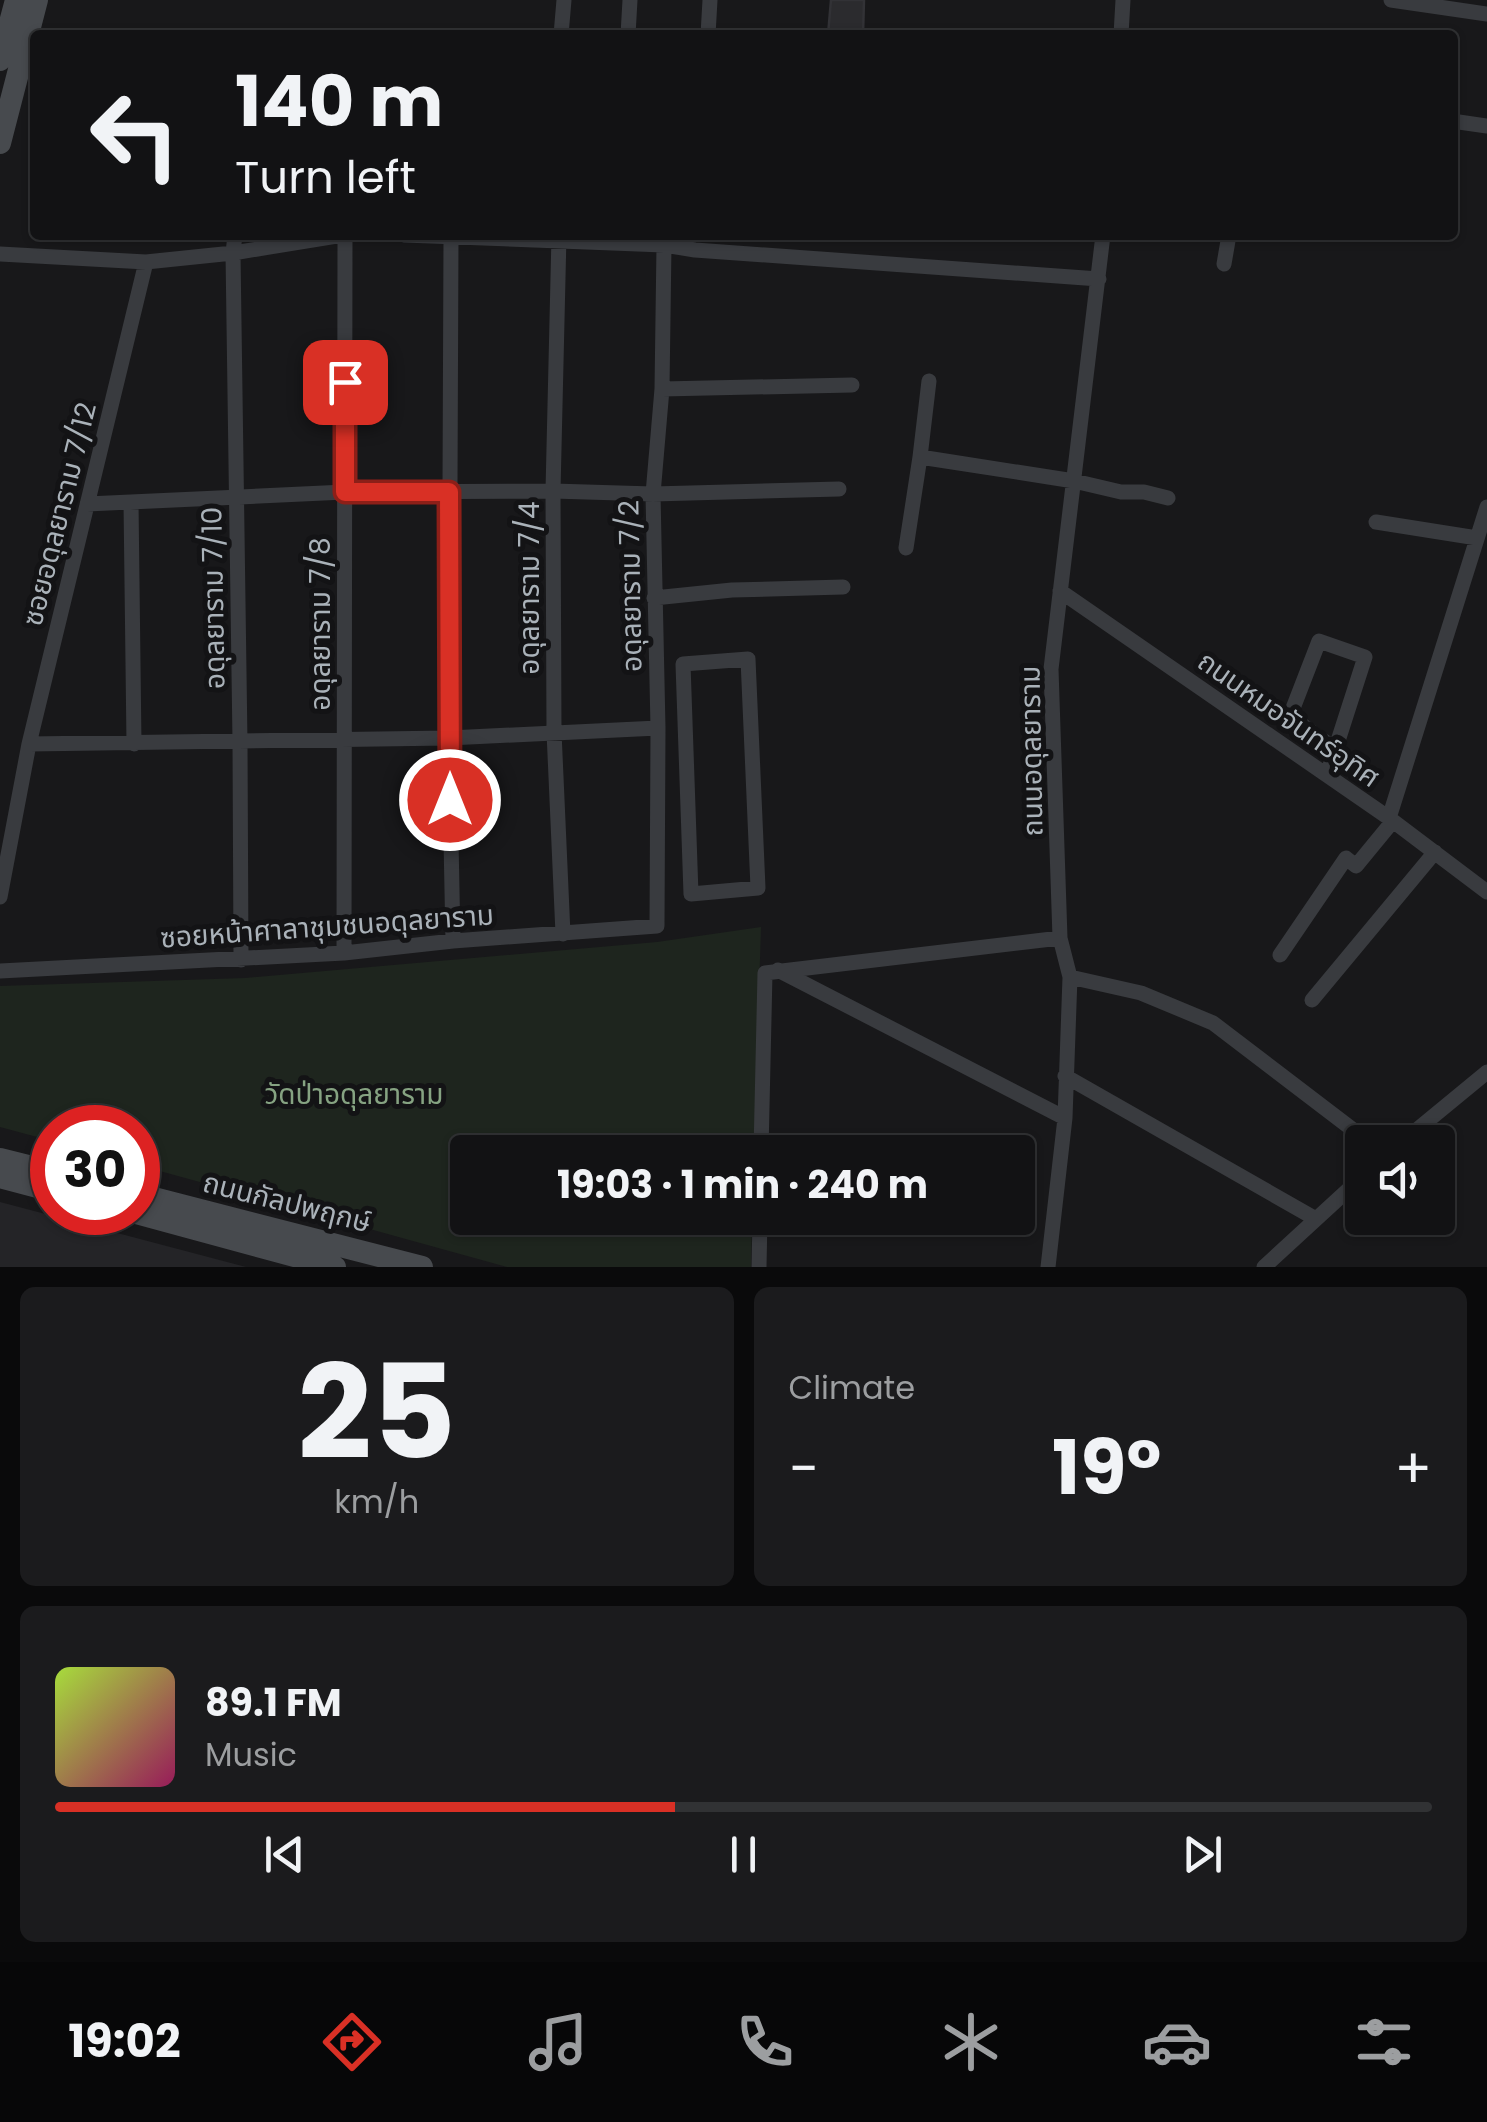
<!DOCTYPE html>
<meta charset="utf-8">
<style>
body{margin:0;font-family:Poppins,"Noto Sans Thai",sans-serif;background:#1b1b1d;color:#f1f3f6;height:100vh;display:flex;flex-direction:column;font-size:38px;white-space:nowrap}
*{box-sizing:border-box;margin:0}
p{font-size:32px;color:#9c9ea0}
.icon{flex:none;width:55px;height:55px;fill:none;stroke:currentColor;stroke-width:2;stroke-linecap:round;stroke-linejoin:round}
.map{position:relative;height:1267px;overflow:hidden}
.drawer{display:flex;flex-direction:column;gap:20px;padding:20px;background:#0a0a0b;flex:1}
.drawer>*{flex:none}
.top-card{position:absolute;left:30px;top:30px;width:1428px;height:210px;border-radius:10px;box-shadow:0 2px 8px #0004,0 0 0 2px #313234;background:#121214;color:#f1f3f6;overflow:hidden}
.fabs{position:absolute;left:1345px;top:1125px;display:grid;gap:20px}
.fabs a{display:grid;place-items:center;width:110px;height:110px;border-radius:10px;background:#121214;box-shadow:0 2px 8px #0004,0 0 0 2px #313234;font-size:50px}
.speed{position:absolute;left:30px;top:1105px;display:flex;gap:20px;font-size:50px;font-weight:700;text-align:center}
.speed>*{display:grid;place-content:center;width:130px;height:130px;border-radius:50%;background:#121214;box-shadow:0 2px 8px #0004,0 0 0 2px #313234;line-height:1}
.speed .limit{border:15px solid #d22;background:#fff;color:#111}
.pin{position:absolute;display:grid;place-items:center;width:85px;height:85px;color:#fff;margin:-42px;border-radius:20px;box-shadow:0 5px 15px #0006}
.me{position:absolute;width:110px;margin:-55px;rotate:0deg;stroke-linejoin:round;filter:drop-shadow(0 0 8px #0008)}
.turn{display:flex;align-items:center;gap:35px;height:210px;padding:0 40px;font-size:45px}
.turn .icon{width:130px;height:130px;stroke-width:2.5}
.turn b{display:block;font-size:70px;line-height:85px}
.big{font-size:75px;font-weight:700;line-height:1.1}
.drawer .card{flex:1;display:flex;flex-direction:column;justify-content:center;gap:15px;min-width:0;padding:0 35px;border-radius:15px;background:#1b1b1d}
.drawer .dial{align-items:center;gap:0}
.dial b{font-size:130px;line-height:1}
.song{display:flex;align-items:center;gap:30px}
.cover{width:120px;height:120px;border-radius:15px;background:linear-gradient(135deg,hsl(80 70% 55%),hsl(330 70% 35%))}
.played{height:10px;border-radius:5px;background:linear-gradient(90deg,#d93025 45%,#313234 45%)}
.keys{display:flex;justify-content:space-around;direction:ltr}
.heat{display:flex;justify-content:space-between;align-items:center;font-size:55px;direction:ltr}
.drawer .tiles{flex:1;display:grid;gap:20px;grid-template-columns:1fr 1fr}
.card:last-child{grid-column:span 2}
.trip{position:absolute;left:450px;top:1135px;width:585px;height:100px;border-radius:10px;background:#121214;box-shadow:0 2px 8px #0004,0 0 0 2px #313234;font-weight:700;line-height:100px;text-align:center}
.tabs{display:flex;height:160px;justify-content:space-around;align-items:center;background:#070708;color:#9c9ea0}
.tabs .icon{width:70px;height:70px}
.tabs .active{color:#d93025}
.tabs b{font-size:45px;color:#f1f3f6}
.map>svg:first-child{display:block}
.built{fill:#242427}
.green{fill:#1e251e}
.building{fill:#2b2b2e;stroke:#323236;stroke-width:2.5}
.lines{fill:none;stroke-linecap:round;stroke-linejoin:round}
.street{stroke:#393b3f;stroke-width:15}
.secondary{stroke:#474a4e;stroke-width:22}
.route-casing{stroke:#8d1f18;stroke-width:25}
.route{stroke:#d93025;stroke-width:18}
.labels{text-anchor:middle;stroke-width:10;stroke-linejoin:round;paint-order:stroke}
.street-label{font-size:28px;fill:#aab2b9;stroke:#131315}
.park-label{font-size:28px;fill:#86a382;stroke:#131315}
</style>
<div class="map">
<svg width="1487" height="1267" viewBox="0 0 1487 1267">
<rect width="100%" height="100%" fill="#18181a"/>
<path class="built" d="M0,1202L246,1267H0Z"/>
<path class="green" d="M761,927L754,1152H468V1218H752L751,1267H507L138,1165V1128H52V1141L0,1127V986L245,978L657,942Z"/>
<path class="building" d="M831,0H864L863,35H828Z"/>
<g class="lines">
<path class="street" d="M1391,0L1487,14
M561,35L564,0
M628,35L630,0
M708,35L710,0
M1121,35L1123,0
M1452,121L1487,126
M235,235L233,253L240,742L241,960
M404,235L664,245L695,250L1099,279
M559,235L553,491L554,732L563,934
M451,237L449,738L453,941
M0,254L146,262L233,253L343,235
M1224,264L1229,235
M662,389L852,385
M920,457L929,381
M131,502L134,744
M87,504L345,492L553,491L653,494L839,489
M1376,522L1477,538
M906,548L920,457L1074,481L1121,492H1144L1168,498
M1060,591L1389,818L1487,892
M654,598L732,590L843,587
M748,659L758,888L691,894L683,664Z
M29,744L449,738L658,728
M1327,775L1365,657L1319,641L1290,716L1335,749
M1389,818L1487,507
M0,897L29,744L146,262
M344,953L345,235
M1280,955L1346,858L1356,866L1393,821
M778,970L1065,1118
M0,971L344,953L453,941L657,926L658,728L653,494L662,389L664,245
M1070,977L1141,993L1213,1023L1369,1142
M1312,1000L1435,852
M1065,1076L1316,1219
M1402,1142L1487,1072
M761,1152L765,973L1060,938
M759,1267L760,1218
M1048,1267L1065,1118L1070,977L1060,938L1051,669L1103,235
M1264,1267L1362,1177"/>
<path class="secondary" d="M0,60L16,0
M0,143L37,0
M0,1159L52,1172
M0,1177L52,1191
M138,1194L422,1267
M132,1212L335,1267"/>
</g>
<g class="lines">
<defs>
<path id="route" d="M345,382V492H449L450,800"/>
</defs>
<use href="#route" class="route-casing"/>
<use href="#route" class="route"/>
</g>
<g class="labels">
<g class="street-label">
<text transform="translate(59 514) rotate(-76)" y="10">ซอยอดุลยาราม 7/12</text>
<text transform="translate(630 586) rotate(-91)" y="10">อดุลยาราม 7/2</text>
<text transform="translate(529 588) rotate(-90)" y="10">อดุลยาราม 7/4</text>
<text transform="translate(213 598) rotate(-91)" y="10">อดุลยาราม 7/10</text>
<text transform="translate(320 624) rotate(-90)" y="10">อดุลยาราม 7/8</text>
<text transform="translate(1289 719) rotate(35)" y="10">ถนนหมอจันทร์อุทิศ</text>
<text transform="translate(1031 751) rotate(-91)" y="10">ถนนอดุลยาราม</text>
<text transform="translate(327 926) rotate(-4)" y="10">ซอยหน้าศาลาชุมชนอดุลยาราม</text>
<text transform="translate(287 1202) rotate(14)" y="10">ถนนกัลปพฤกษ์</text>
</g>
<g class="park-label">
<text x="354" y="1104">วัดป่าอดุลยาราม</text>
</g>
</g>
</svg>
<div class="fabs">
<a><svg class="icon" aria-label="sound" viewBox="0 0 24 24"><path d="M4 9h4l5-4v14l-5-4H4zM17 9q2 3 0 6"/></svg></a>
</div>
<div class="speed"><div class="limit">30</div></div>
<div class="pin" style="left:345px;top:382px;background:#d93025"><svg class="icon" aria-label="arrive" viewBox="0 0 24 24"><path d="M6 21V4h12l-3 4 3 4H6"/></svg></div>
<svg class="me" style="left:450px;top:800px" viewBox="-20 -20 40 40"><circle r="17" fill="#d93025" stroke="#fff" stroke-width="3"/><path d="M0-11L8 9 0 5-8 9z" fill="#fff"/></svg>
<div class="trip">19:03 · 1 min · 240 m</div>
<div class="top-card">
<div class="turn"><svg class="icon" aria-label="left" viewBox="0 0 24 24"><path d="M17 20v-9H6M10 6l-5 5 5 5"/></svg><div><b>140 m</b>Turn left</div></div>
</div>
</div>
<section class="drawer">
<div class="tiles">
<div class="card dial"><b>25</b><p>km/h</p></div>
<div class="card"><p>Climate</p>
<div class="heat"><a>−</a><b class="big">19°</b><a>+</a></div>
</div>
<div class="card">
<div class="song"><i class="cover"></i><div><b>89.1 FM</b><p>Music</p></div></div>
<div class="played"></div>
<div class="keys"><svg class="icon" aria-label="previous" viewBox="0 0 24 24"><path d="M18 5L8 12l10 7zM5 5v14"/></svg><svg class="icon" aria-label="pause" viewBox="0 0 24 24"><path d="M8 5v14M16 5v14"/></svg><svg class="icon" aria-label="next" viewBox="0 0 24 24"><path d="M6 5l10 7-10 7zM19 5v14"/></svg></div>
</div>
</div>
</section>
<nav class="tabs">
<b>19:02</b>
<svg class="icon active" aria-label="directions" viewBox="0 0 24 24"><path d="M12 3l9 9-9 9-9-9zM9 14v-3h6M13 9l2 2-2 2"/></svg>
<svg class="icon" aria-label="music" viewBox="0 0 24 24"><path d="M9 18V5l10-2v13"/><circle cx="6" cy="18" r="3"/><circle cx="16" cy="16" r="3"/></svg>
<svg class="icon" aria-label="phone" viewBox="0 0 24 24"><path d="M5 4h4l2 5-3 2q2 4 5 5l2-3 5 2v4C11 20 4 13 5 4z"/></svg>
<svg class="icon" aria-label="climate" viewBox="0 0 24 24"><path d="M12 3v18M4 7l16 10M4 17L20 7"/></svg>
<svg class="icon" aria-label="car" viewBox="0 0 24 24"><path d="M5 17H2v-5l4-1 3-4h7l3 4 3 1v5h-3M9 17h6M6 11h13"/><circle cx="7" cy="17" r="2"/><circle cx="17" cy="17" r="2"/></svg>
<svg class="icon" aria-label="filters" viewBox="0 0 24 24"><path d="M4 7h16M4 17h16"/><circle cx="9" cy="7" r="2"/><circle cx="15" cy="17" r="2"/></svg>
</nav>
